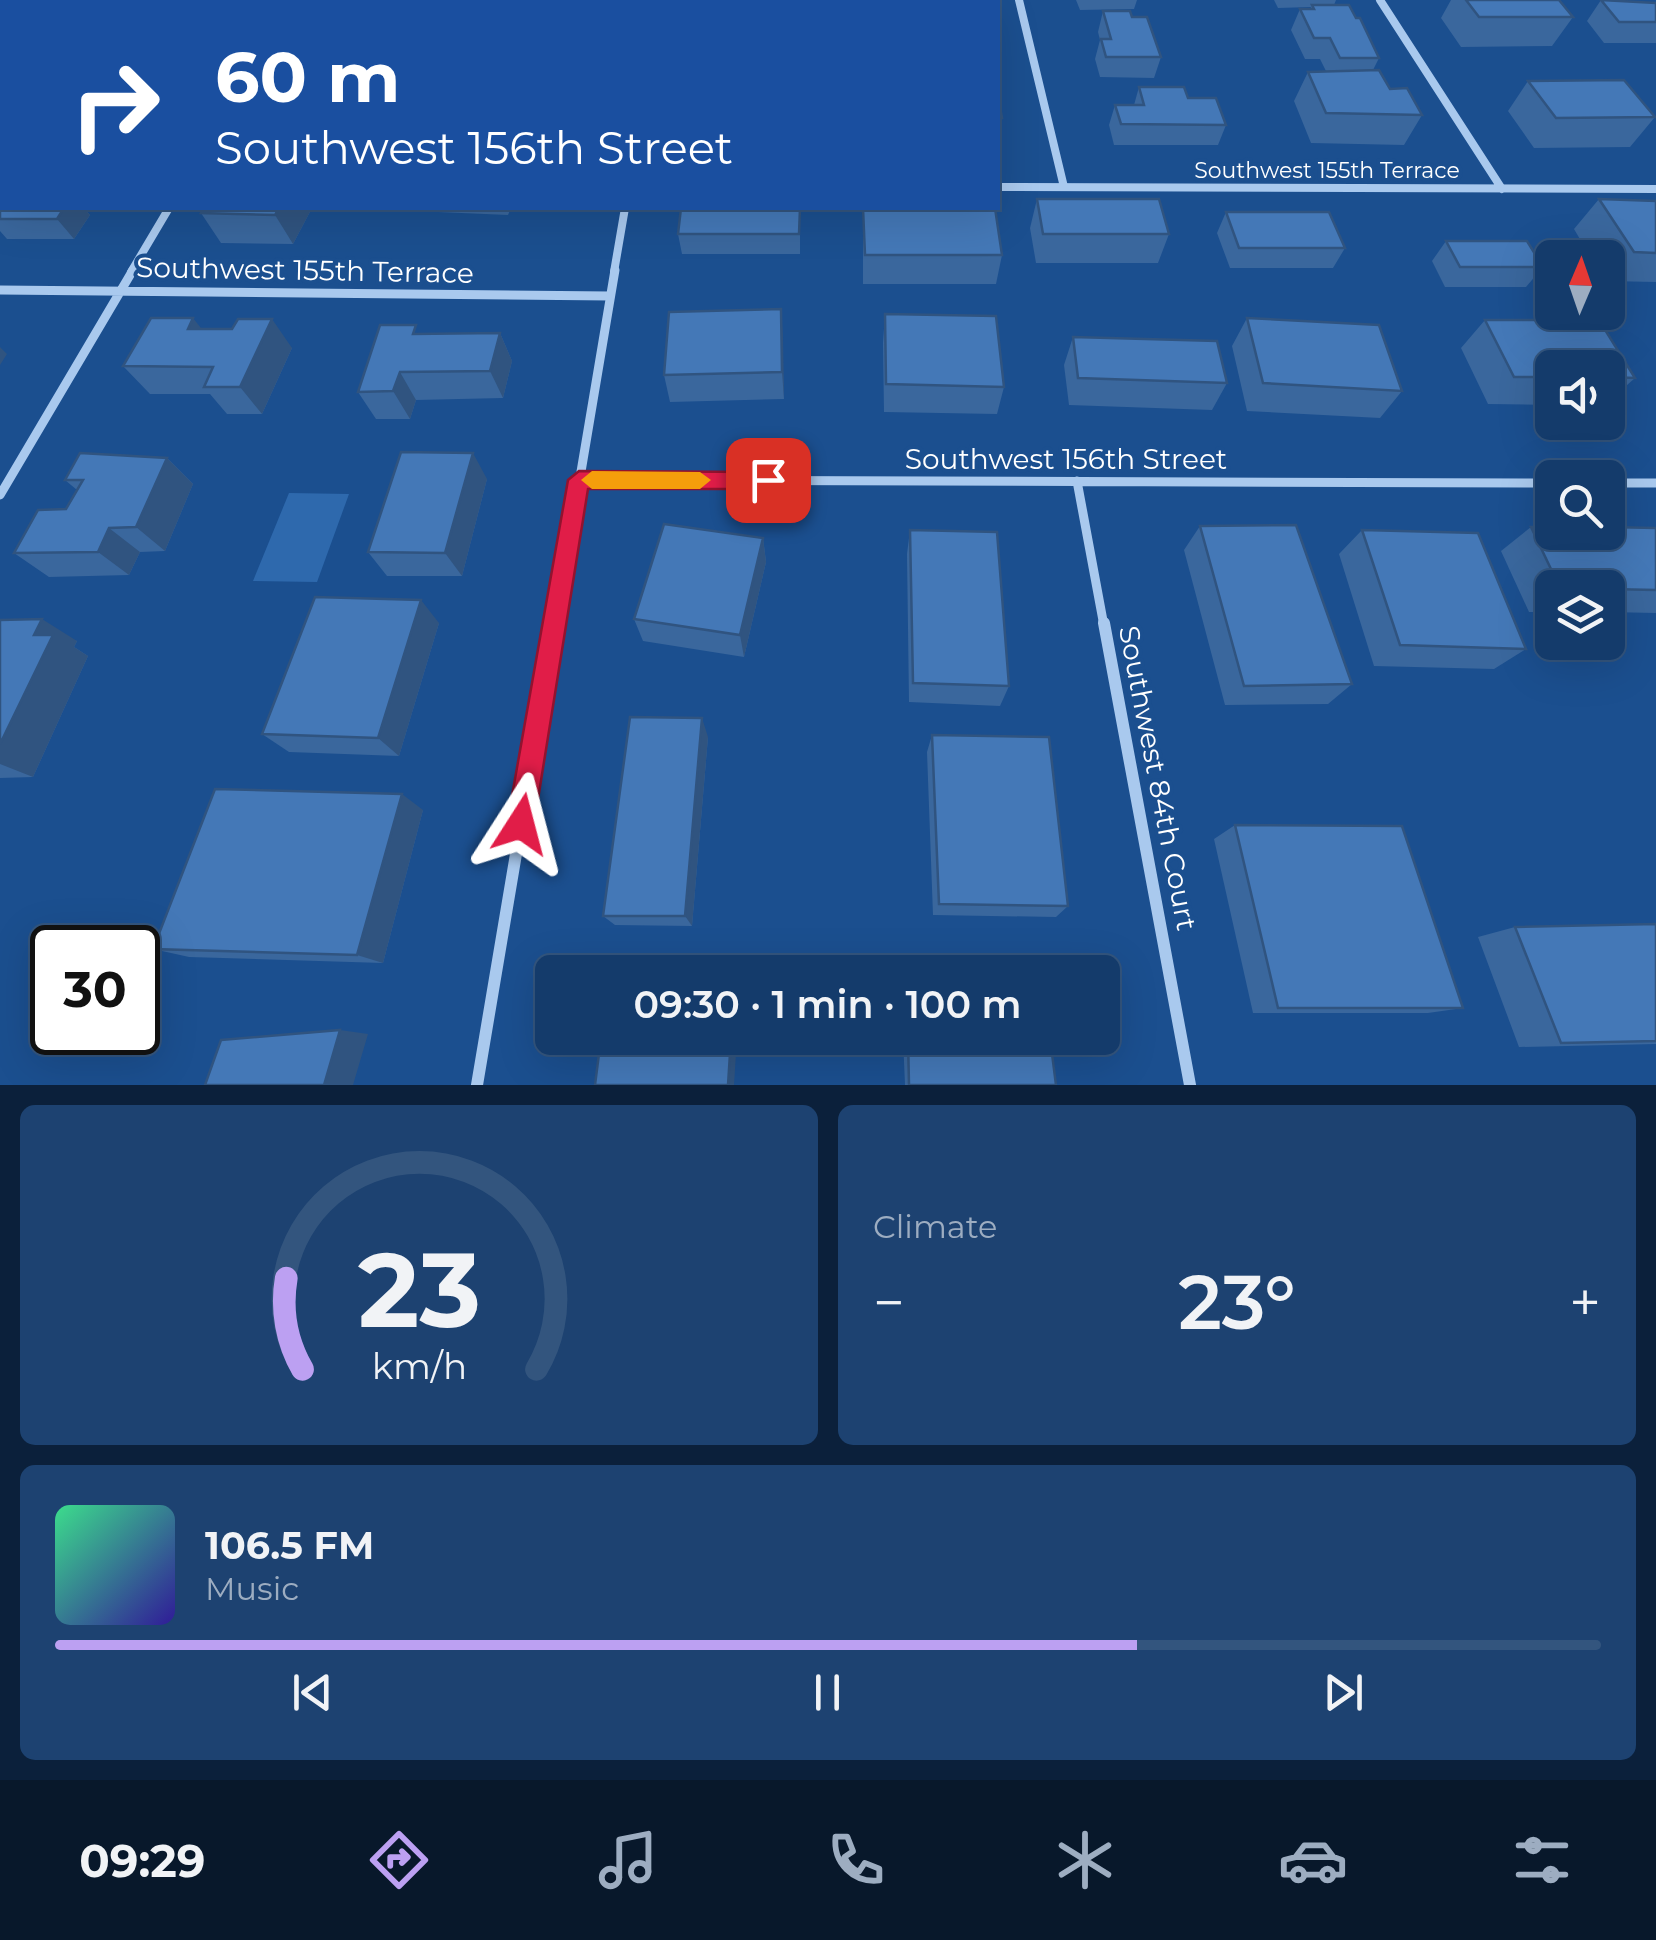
<!DOCTYPE html>
<meta charset="utf-8">
<style>
body{margin:0;font-family:Montserrat,sans-serif;background:#1d4271;color:#f1f3f6;height:100vh;display:flex;flex-direction:column;font-size:38px;white-space:nowrap}
*{box-sizing:border-box;margin:0}
p{font-size:32px;color:#9dadc1}
.icon{flex:none;width:55px;height:55px;fill:none;stroke:currentColor;stroke-width:2;stroke-linecap:round;stroke-linejoin:round}
.map{position:relative;height:1085px;overflow:hidden}
.sheet{display:flex;flex-direction:column;gap:20px;padding:20px;background:#0b203b;flex:1}
.sheet>*{flex:none}
.hud{position:absolute;left:0px;top:0px;width:1000px;height:210px;box-shadow:0 10px 40px #0002,0 0 0 2px #33557e;background:#1a4fa0;color:#fff;overflow:hidden}
.needle{width:65px;rotate:2deg}
.controls{position:absolute;left:1535px;top:240px;display:grid;gap:20px}
.controls a{display:grid;place-items:center;width:90px;height:90px;border-radius:15px;background:#143b6b;box-shadow:0 10px 40px #0002,0 0 0 2px #33557e;font-size:50px}
.speed{position:absolute;left:30px;top:925px;display:flex;gap:20px;font-size:50px;font-weight:700;text-align:center}
.speed>*{display:grid;place-content:center;width:130px;height:130px;border-radius:50%;background:#143b6b;box-shadow:0 10px 40px #0002,0 0 0 2px #33557e;line-height:1}
.speed .limit{border:5px solid #111;border-radius:15px;background:#fff;color:#111}
.pin{position:absolute;display:grid;place-items:center;width:85px;height:85px;color:#fff;margin:-42px;border-radius:20px;box-shadow:0 5px 15px #0006}
.me{position:absolute;width:110px;margin:-55px;rotate:9deg;stroke-linejoin:round;filter:drop-shadow(0 0 8px #0008)}
.turn{display:flex;align-items:center;gap:35px;height:210px;padding:0 50px;font-size:45px}
.turn .icon{width:130px;height:130px;stroke-width:2.5}
.turn b{display:block;font-size:70px;line-height:85px}
.big{font-size:75px;font-weight:600;line-height:1.1}
.sheet .card{flex:1;display:flex;flex-direction:column;justify-content:center;gap:15px;min-width:0;padding:0 35px;border-radius:15px;background:#1d4271}
.sheet .dial{align-items:center;gap:0}
.dial svg{height:260px;overflow:visible;fill:none;stroke:#33557e;stroke-width:7;stroke-linecap:round;text-anchor:middle}
.dial text{fill:#f1f3f6;stroke:none}
.song{display:flex;align-items:center;gap:30px}
.cover{width:120px;height:120px;border-radius:15px;background:linear-gradient(135deg,hsl(150 70% 55%),hsl(250 70% 35%))}
.played{height:10px;border-radius:5px;background:linear-gradient(90deg,#bca0f2 70%,#33557e 70%)}
.keys{display:flex;justify-content:space-around;direction:ltr}
.heat{display:flex;justify-content:space-between;align-items:center;font-size:55px;direction:ltr}
.sheet .tiles{flex:1;display:grid;gap:20px;grid-template-columns:1fr 1fr}
.card:last-child{grid-column:span 2}
.trip{position:absolute;left:535px;top:955px;width:585px;height:100px;border-radius:15px;background:#143b6b;box-shadow:0 10px 40px #0002,0 0 0 2px #33557e;font-weight:600;line-height:100px;text-align:center}
.tab-bar{display:flex;height:160px;justify-content:space-around;align-items:center;background:#08182b;color:#9dadc1}
.tab-bar .icon{width:70px;height:70px}
.tab-bar .current{color:#bca0f2}
.tab-bar b{font-size:45px;color:#f1f3f6}
.map>svg:first-child{display:block}
.green{fill:#2e69ad}
.lines{fill:none;stroke-linecap:round;stroke-linejoin:round}
.street-far2{stroke:#a9c9ee;stroke-width:8}
.street-far1{stroke:#a9c9ee;stroke-width:9}
.street{stroke:#a9c9ee;stroke-width:12}
.wall{fill:#3a679d}
.shaded-wall{fill:#305480}
.building{fill:#4478b7;stroke:#305480;stroke-width:2.5}
.route{fill:#e11d48;stroke:#92132f;stroke-width:2.5}
.slow{fill:#f59e0b}
.labels{text-anchor:middle;stroke-width:8;stroke-linejoin:round;paint-order:stroke}
.far-street-label{font-size:22px;fill:#fff;stroke:#1b4f8f}
.street-label{font-size:28px;fill:#fff;stroke:#1b4f8f}
</style>
<div class="map">
<svg width="1656" height="1085" viewBox="0 0 1656 1085">
<rect width="100%" height="100%" fill="#1b4f8f"/>
<path class="green" d="M289,493L349,494L317,582L253,581Z"/>
<g class="lines">
<path class="street-far2" d="M1019,0L1064,187
M1380,0L1502,189
M998,187L1656,189
M131,272L169,208
M614,272L625,208"/>
<path class="street-far1" d="M0,290L610,296
M579,480L1552,483
M1077,481L1104,626
M1608,483H1656
M0,495L133,270
M555,626L615,270"/>
<path class="street" d="M1104,623L1190,1085
M477,1085L555,623"/>
</g>
<path class="wall" d="M13,0H83L81,2H15Z
M170,0H231L230,2H171Z
M347,0H396L395,2H349Z
M714,0H773V2H714Z
M924,0H964V2H924Z
M1076,0H1137L1134,9L1080,10Z
M1274,0H1336L1334,5L1379,58L1373,70L1390,89L1422,115L1404,145L1311,143L1294,101L1308,72L1326,71L1320,59H1305L1291,30L1300,9H1310L1311,7L1278,8Z
M1451,0H1559L1573,17L1552,46L1461,47L1441,18Z
M1601,0L1656,3V43H1604L1587,21Z
M1103,11L1132,17L1161,57L1154,78L1100,77L1095,59L1100,40L1098,32Z
M1528,81L1655,117L1630,147L1534,148L1508,111Z
M1139,87L1226,125L1218,145H1114L1109,125L1115,105H1134Z
M998,96L1002,118L998,141Z
M2,170V208H84L90,215L74,239H7L0,231V203L2,201L0,199V173Z
M1037,199L1169,234L1158,263H1036L1030,228Z
M1599,199L1656,201V282L1608,281V258H1591L1574,229Z
M204,208H312L293,244L221,243L201,213Z
M436,208H511L508,215L438,212Z
M800,208V254H682L678,234Z
M863,208L1002,255L996,284H863Z
M1226,212L1345,248L1333,268H1230L1217,233Z
M1446,241L1543,267L1526,287H1445L1432,261Z
M781,309L784,399L670,402L664,375Z
M885,314L1004,387L997,414L884,412L883,343Z
M1247,318L1402,391L1380,418L1247,411L1232,346Z
M1485,320L1635,378L1608,402V368H1552V405L1488,404L1461,348Z
M202,329L292,348L262,414H227L210,394H150L123,366Z
M500,333L512,361L503,398L416,400L410,419H376L358,392L421,334Z
M1073,337L1227,383L1212,410L1069,405L1064,365Z
M167,458L193,484L165,551L140,552L129,575L49,577L14,553L66,509L77,490L65,480Z
M487,479L462,576H387L368,552Z
M1200,526L1352,684L1328,704L1225,705L1184,550Z
M1531,527L1656,528V613L1608,612V588H1552V612H1529L1501,551Z
M910,530L1009,686L1000,706L909,702L907,554Z
M1362,530L1526,649L1494,669L1374,666L1339,554Z
M763,538L766,562L744,657L643,641L634,619Z
M0,620L77,641L74,647L88,656L33,777L0,778Z
M439,623L399,756L289,752L262,734Z
M932,735L1068,906L1056,917L933,915L927,752Z
M708,737L692,926L615,925L603,916Z
M423,810L383,963L189,957L153,949Z
M1235,825L1463,1008L1428,1013H1253L1214,839Z
M1656,924V1044L1519,1047L1478,937L1515,927Z
M903,1038H1050L1056,1085H905Z"/>
<path class="shaded-wall" d="M2,23V75L0,73V26Z
M60,208H84L90,215L74,239L57,219Z
M279,208H312L293,244L275,215Z
M781,309L783,337L784,399L782,372Z
M193,318L216,347L188,329Z
M272,319L292,348L262,414L240,387Z
M500,333L512,361L503,398L490,371Z
M0,347L7,354L0,365Z
M400,372L416,400L410,419L393,391Z
M473,453L487,479L462,576L445,553Z
M167,458L193,484L165,551L136,527Z
M109,528L140,552L129,575L98,552Z
M763,538L766,562L744,657L740,635Z
M421,600L439,623L399,756L378,738Z
M42,619L77,641L74,647L88,656L33,777L0,764V744L34,635Z
M702,718L708,737L692,926L685,916Z
M402,794L423,810L383,963L357,955Z
M340,1030L368,1034L353,1085H324Z
M731,1038H737L734,1085H728Z"/>
<path class="building" d="M541,0H600L599,2H540Z
M1466,0H1559L1573,17H1479Z
M1601,0L1656,3V22H1619Z
M1312,5H1349L1356,18H1360L1379,58H1340L1330,38H1314L1300,9H1314Z
M0,7H2V23L0,26Z
M1103,11H1130L1132,17H1147L1161,57H1106L1101,39H1111Z
M1379,70L1390,89L1407,88L1422,115L1326,113L1308,72Z
M1624,80L1655,117L1556,118L1528,81Z
M1139,87H1184L1188,98H1216L1226,125L1121,124L1115,105H1144Z
M998,96L1002,118H998Z
M2,170V187H0V173Z
M1037,199H1159L1169,234H1043Z
M1599,199L1656,201V253L1634,252Z
M2,200V208H64L57,219H0V203Z
M204,208H279L275,215L201,213Z
M681,208H800L799,234H678Z
M863,208H995L1002,255H865Z
M1226,212H1329L1345,248H1239Z
M1446,241H1527L1543,267H1460Z
M781,309L782,372L664,375L669,312Z
M885,314L996,316L1004,387L886,384Z
M151,318H193L188,329H232L238,319H272L240,387H204L213,367L123,366Z
M1247,318L1379,325L1402,391L1263,383Z
M1485,320H1599L1635,378L1608,377V368H1552V377H1514Z
M380,325H416L413,334L500,333L490,371L400,372L393,391L358,392Z
M1073,337L1217,341L1227,383L1078,378Z
M401,452L473,453L445,553L368,552Z
M80,453L167,458L136,527L109,528L98,552L14,553L38,510L66,509L83,480H65Z
M664,524L763,538L740,635L634,619Z
M1296,525L1352,684L1244,686L1200,526Z
M1531,527H1552V532H1608V527L1656,528V590L1560,588Z
M910,530L997,532L1009,686L913,683Z
M1362,530L1478,533L1526,649L1400,645Z
M315,597L421,600L378,738L262,734Z
M42,619L34,635H53L0,744V620Z
M630,717L702,718L685,916H603Z
M932,735L1049,737L1068,906L939,904Z
M215,789L402,794L357,955L153,949Z
M1235,825L1402,826L1463,1008H1278Z
M1656,924V1041L1561,1043L1515,927Z
M340,1030L324,1085H205L221,1040Z
M601,1038H731L728,1085H595Z
M908,1038H1050L1056,1085H909Z"/>
<path class="route" d="M579,471L768,472L779,480L768,489H588L534,824L530,833L521,837L511,833L507,824L568,480Z"/>
<path class="slow" d="M592,471L700,472L711,480L700,489H592L581,480Z"/>
<g class="labels">
<g class="far-street-label">
<text x="1327" y="178">Southwest 155th Terrace</text>
</g>
<g class="street-label">
<text transform="translate(305 270) rotate(1)" y="10">Southwest 155th Terrace</text>
<text x="1066" y="469">Southwest 156th Street</text>
<text transform="translate(1158 778) rotate(79)" y="10">Southwest 84th Court</text>
</g>
</g>
</svg>
<div class="controls">
<a><svg class="needle" viewBox="-14 -14 28 28"><path d="M0-13l5 13h-10z" fill="#e53935"/><path d="M0 13l5-13h-10z" fill="#9dadc1"/></svg></a>
<a><svg class="icon" aria-label="sound" viewBox="0 0 24 24"><path d="M4 9h4l5-4v14l-5-4H4zM17 9q2 3 0 6"/></svg></a>
<a><svg class="icon" aria-label="search" viewBox="0 0 24 24"><circle cx="10" cy="10" r="6"/><path d="M15 15l6 6"/></svg></a>
<a><svg class="icon" aria-label="layers" viewBox="0 0 24 24"><path d="M12 4l9 5-9 5-9-5zM3 14l9 5 9-5"/></svg></a>
</div>
<div class="speed"><div class="limit">30</div></div>
<div class="pin" style="left:768px;top:480px;background:#d93025"><svg class="icon" aria-label="arrive" viewBox="0 0 24 24"><path d="M6 21V4h12l-3 4 3 4H6"/></svg></div>
<svg class="me" style="left:521px;top:824px" viewBox="-20 -20 40 40"><path d="M0-17L14 15 0 8-14 15z" fill="#e11d48" stroke="#fff" stroke-width="4"/></svg>
<div class="trip">09:30 · 1 min · 100 m</div>
<div class="hud">
<div class="turn"><svg class="icon" aria-label="right" viewBox="0 0 24 24"><path d="M7 20v-9h11M14 6l5 5-5 5"/></svg><div><b>60 m</b>Southwest 156th Street</div></div>
</div>
</div>
<section class="sheet">
<div class="tiles">
<div class="card dial"><svg viewBox="0 0 100 80">
<path d="M14 69A42 42 0 1 1 86 69"/>
<path d="M14 69A42 42 0 0 1 9 41" stroke="#bca0f2"/>
<text x="50" y="56" font-size="32" font-weight="700">23</text>
<text x="50" y="72" font-size="11">km/h</text>
</svg></div>
<div class="card"><p>Climate</p>
<div class="heat"><a>−</a><b class="big">23°</b><a>+</a></div>
</div>
<div class="card">
<div class="song"><i class="cover"></i><div><b>106.5 FM</b><p>Music</p></div></div>
<div class="played"></div>
<div class="keys"><svg class="icon" aria-label="previous" viewBox="0 0 24 24"><path d="M18 5L8 12l10 7zM5 5v14"/></svg><svg class="icon" aria-label="pause" viewBox="0 0 24 24"><path d="M8 5v14M16 5v14"/></svg><svg class="icon" aria-label="next" viewBox="0 0 24 24"><path d="M6 5l10 7-10 7zM19 5v14"/></svg></div>
</div>
</div>
</section>
<nav class="tab-bar">
<b>09:29</b>
<svg class="icon current" aria-label="directions" viewBox="0 0 24 24"><path d="M12 3l9 9-9 9-9-9zM9 14v-3h6M13 9l2 2-2 2"/></svg>
<svg class="icon" aria-label="music" viewBox="0 0 24 24"><path d="M9 18V5l10-2v13"/><circle cx="6" cy="18" r="3"/><circle cx="16" cy="16" r="3"/></svg>
<svg class="icon" aria-label="phone" viewBox="0 0 24 24"><path d="M5 4h4l2 5-3 2q2 4 5 5l2-3 5 2v4C11 20 4 13 5 4z"/></svg>
<svg class="icon" aria-label="climate" viewBox="0 0 24 24"><path d="M12 3v18M4 7l16 10M4 17L20 7"/></svg>
<svg class="icon" aria-label="car" viewBox="0 0 24 24"><path d="M5 17H2v-5l4-1 3-4h7l3 4 3 1v5h-3M9 17h6M6 11h13"/><circle cx="7" cy="17" r="2"/><circle cx="17" cy="17" r="2"/></svg>
<svg class="icon" aria-label="filters" viewBox="0 0 24 24"><path d="M4 7h16M4 17h16"/><circle cx="9" cy="7" r="2"/><circle cx="15" cy="17" r="2"/></svg>
</nav>
